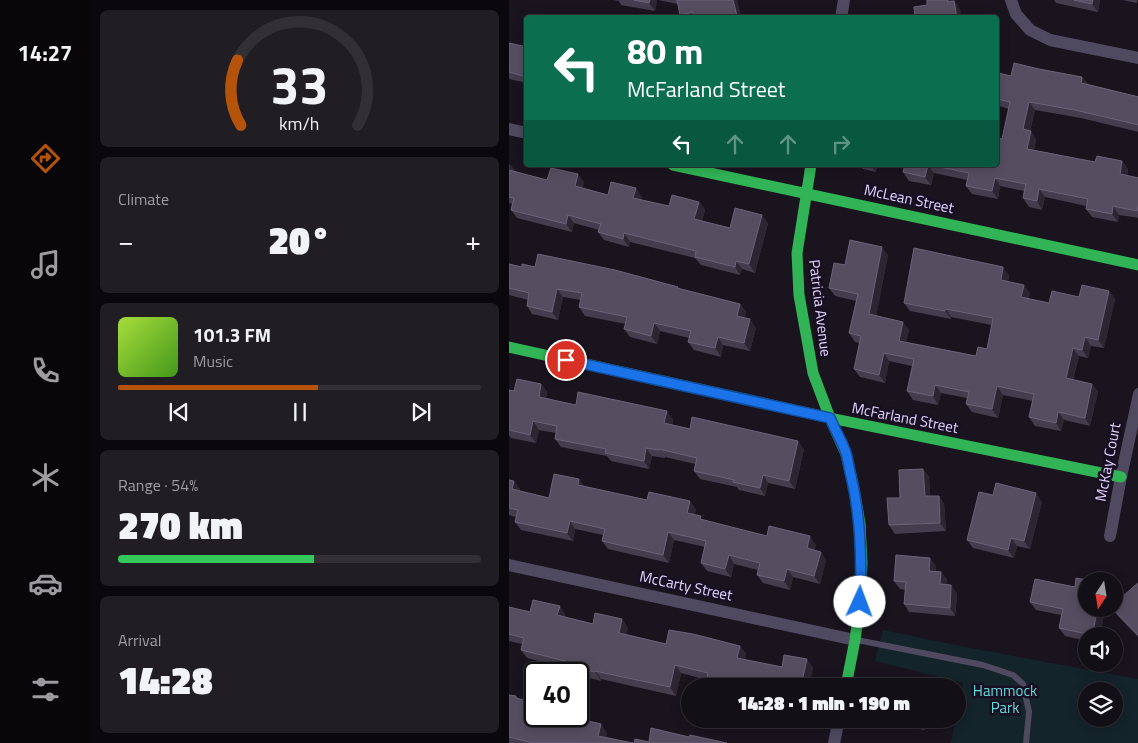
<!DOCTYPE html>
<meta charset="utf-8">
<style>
body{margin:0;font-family:"Titillium Web",sans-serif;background:#201d23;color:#f1f3f6;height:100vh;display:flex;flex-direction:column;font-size:19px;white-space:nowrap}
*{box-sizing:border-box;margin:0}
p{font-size:16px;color:#9d9ca1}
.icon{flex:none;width:28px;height:28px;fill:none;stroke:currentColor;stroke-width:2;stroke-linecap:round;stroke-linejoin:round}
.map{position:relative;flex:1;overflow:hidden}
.side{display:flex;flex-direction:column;gap:10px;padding:10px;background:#0a080c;width:419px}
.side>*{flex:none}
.guide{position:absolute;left:15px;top:15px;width:475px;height:152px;border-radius:5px;box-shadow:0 2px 12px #0003,0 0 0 1px #322f35;background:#0b6e4f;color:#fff;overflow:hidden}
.needle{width:32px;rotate:192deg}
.controls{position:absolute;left:569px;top:572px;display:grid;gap:10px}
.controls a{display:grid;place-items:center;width:45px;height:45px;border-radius:50%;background:#130f16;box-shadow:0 2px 12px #0003,0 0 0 1px #322f35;font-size:25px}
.speed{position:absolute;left:15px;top:662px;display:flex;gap:10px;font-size:25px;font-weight:700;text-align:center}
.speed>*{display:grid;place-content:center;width:65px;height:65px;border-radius:50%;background:#130f16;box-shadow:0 2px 12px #0003,0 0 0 1px #322f35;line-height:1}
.speed .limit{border:2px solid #111;border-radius:8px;background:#fff;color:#111}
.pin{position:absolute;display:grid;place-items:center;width:42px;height:42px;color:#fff;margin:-21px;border:2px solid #fff;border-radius:50%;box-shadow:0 1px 5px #0007}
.me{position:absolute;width:55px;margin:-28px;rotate:2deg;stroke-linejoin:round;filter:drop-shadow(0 0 4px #0008)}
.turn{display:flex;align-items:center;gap:18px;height:105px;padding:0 20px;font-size:22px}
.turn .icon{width:65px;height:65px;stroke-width:2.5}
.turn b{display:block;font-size:35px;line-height:42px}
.lanes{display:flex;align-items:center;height:48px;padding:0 20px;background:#0003;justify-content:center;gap:25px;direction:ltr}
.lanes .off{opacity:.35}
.big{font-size:38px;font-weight:800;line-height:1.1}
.side .widget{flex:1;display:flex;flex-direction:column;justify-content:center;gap:8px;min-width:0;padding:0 18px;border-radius:8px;background:#201d23}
.side .dial{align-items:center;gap:0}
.dial svg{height:130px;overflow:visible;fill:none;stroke:#322f35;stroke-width:7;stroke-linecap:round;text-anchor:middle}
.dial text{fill:#f1f3f6;stroke:none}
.song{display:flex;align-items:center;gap:15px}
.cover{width:60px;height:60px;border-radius:8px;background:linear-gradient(135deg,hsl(80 70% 55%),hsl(100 70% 35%))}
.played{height:5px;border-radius:2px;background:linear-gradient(90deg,#b45309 55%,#322f35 55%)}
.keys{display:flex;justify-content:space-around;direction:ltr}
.heat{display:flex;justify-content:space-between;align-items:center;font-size:28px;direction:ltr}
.charge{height:8px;border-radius:4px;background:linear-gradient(90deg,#34c759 54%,#322f35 0)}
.trip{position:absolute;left:172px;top:678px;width:285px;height:50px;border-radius:25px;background:#130f16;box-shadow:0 2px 12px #0003,0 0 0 1px #322f35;font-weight:800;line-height:50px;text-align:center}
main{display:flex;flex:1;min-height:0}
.dock{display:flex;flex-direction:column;width:90px;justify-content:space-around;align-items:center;background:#080609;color:#9d9ca1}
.dock .icon{width:35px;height:35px}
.dock .on{color:#b45309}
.dock b{font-size:22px;color:#f1f3f6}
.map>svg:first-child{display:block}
.green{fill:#14242b;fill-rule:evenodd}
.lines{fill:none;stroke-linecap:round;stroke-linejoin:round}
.lane{stroke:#4f4a5f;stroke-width:6}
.street{stroke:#4f4a5f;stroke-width:12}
.fast{stroke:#30b455;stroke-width:11}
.wall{fill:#443d4d}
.shaded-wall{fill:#2c2632}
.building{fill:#554e60;stroke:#6b6379}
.route-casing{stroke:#114b97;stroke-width:12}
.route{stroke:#1a73e8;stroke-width:9}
.labels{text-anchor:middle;stroke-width:5;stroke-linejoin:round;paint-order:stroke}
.street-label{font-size:15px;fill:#e2d4fd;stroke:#180f23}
.park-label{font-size:15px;fill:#63d9d8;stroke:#180f23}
</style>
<main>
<nav class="dock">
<b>14:27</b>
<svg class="icon on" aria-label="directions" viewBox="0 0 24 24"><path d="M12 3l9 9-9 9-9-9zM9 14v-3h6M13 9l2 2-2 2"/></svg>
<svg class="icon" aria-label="music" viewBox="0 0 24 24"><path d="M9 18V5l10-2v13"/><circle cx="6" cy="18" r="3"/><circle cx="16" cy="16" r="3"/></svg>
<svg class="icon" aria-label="phone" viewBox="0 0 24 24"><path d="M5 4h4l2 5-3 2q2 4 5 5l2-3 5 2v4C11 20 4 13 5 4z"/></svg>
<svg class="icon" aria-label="climate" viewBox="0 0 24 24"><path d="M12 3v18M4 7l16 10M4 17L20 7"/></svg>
<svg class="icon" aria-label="car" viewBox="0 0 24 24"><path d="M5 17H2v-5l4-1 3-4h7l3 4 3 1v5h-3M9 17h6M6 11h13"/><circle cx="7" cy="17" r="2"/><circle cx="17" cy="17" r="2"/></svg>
<svg class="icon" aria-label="filters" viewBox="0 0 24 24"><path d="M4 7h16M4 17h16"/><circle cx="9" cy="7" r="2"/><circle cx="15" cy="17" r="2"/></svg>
</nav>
<section class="side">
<div class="widget dial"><svg viewBox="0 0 100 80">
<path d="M14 69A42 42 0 1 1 86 69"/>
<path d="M14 69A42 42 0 0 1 12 29" stroke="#b45309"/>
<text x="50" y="56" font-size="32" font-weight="700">33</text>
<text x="50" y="72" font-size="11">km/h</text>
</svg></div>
<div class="widget"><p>Climate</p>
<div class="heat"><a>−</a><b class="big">20°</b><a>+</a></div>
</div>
<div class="widget">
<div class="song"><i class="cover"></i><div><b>101.3 FM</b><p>Music</p></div></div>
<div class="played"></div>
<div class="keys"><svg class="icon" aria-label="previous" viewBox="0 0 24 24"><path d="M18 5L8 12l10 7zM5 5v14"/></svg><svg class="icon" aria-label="pause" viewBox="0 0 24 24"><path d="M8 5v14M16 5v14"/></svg><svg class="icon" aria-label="next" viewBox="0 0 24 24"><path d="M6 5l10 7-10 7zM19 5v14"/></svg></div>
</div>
<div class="widget"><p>Range · 54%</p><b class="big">270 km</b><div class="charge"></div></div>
<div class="widget"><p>Arrival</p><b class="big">14:28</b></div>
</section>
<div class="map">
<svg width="630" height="743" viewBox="0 0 630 743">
<rect width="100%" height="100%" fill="#19141e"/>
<path class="green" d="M374,630L461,648L629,679V743H442L447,719H449V709L454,683L366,661ZM578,691H605V719H578Z"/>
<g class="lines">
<path class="lane" d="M348,640L474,665L504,675L514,684L520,712L517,743"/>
<path class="street" d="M502,0L507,14L521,30L541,40L630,58
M332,18L335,0
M0,129L18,133
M601,536L612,477L630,394
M0,565L346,640
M325,743L330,719"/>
<path class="fast" d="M164,165L630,265
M302,165L288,253L290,295L304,373L321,418L337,454L345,489L351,524L353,563L351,602L346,640L337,686
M0,347L321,418L612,477"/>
</g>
<path class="wall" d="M104,0H148L146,11L112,5L110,1Z
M149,0H228L232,18H172L171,15L169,4Z
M545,0H591L589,12L547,3Z
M613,0H628V3Z
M0,43L18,47V83L0,79Z
M530,69L573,77L579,84L630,97V132L572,118L526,110L521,131L527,139L525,150L586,162L613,161L619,169L618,176L630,178V218L610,215L609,222L583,217L577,209V206L536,197L533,210L520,207L514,198L515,191L491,186L489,199L463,194L457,186L458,180L425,173L422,185L400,181L394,172L396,166L392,165H488L500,109L490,106L488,103V83L502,76Z
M0,164L7,172L38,180L69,174L75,183L73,188L99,195L133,197L132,200L160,206L190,202L196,210L193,221L221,228L259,223L246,273L233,269L231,275L192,265L186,258L121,242L120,247L95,240L89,232L90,230L65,223L63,232L8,218L2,210L3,204L0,203Z
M351,165H368L367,172L354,169Z
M379,255L367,316L400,330L397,342L467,356L478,349L483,325L442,317V319L401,311L395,303L500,275L499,281L521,293L519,299L540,303L600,291L606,299L595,348L582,346L579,358L570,356L564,380L583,384L589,392L581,426L555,420L552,431L526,426L520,417L524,401L494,395L489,418L463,412L457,404L458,398L432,393L429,405L404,400L398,391L403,366L380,361L376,383L351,377L345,369L351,343L346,342L340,333L347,301L326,296L320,288L336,265Z
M0,264L13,267H26L169,287L170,289L231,304L237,312L235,318L247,328L241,351L214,345L212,357L185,350L179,342L180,338L151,331L148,344L121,337L115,329L117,324L76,316L70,307L72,300L54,297L49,320L23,314L18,306L19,300L0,295Z
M32,384L38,392L37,398L67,405L164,419L163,425L181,429L295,449L286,489L259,483L256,496L230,490L228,487L191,479L185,471L186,464L156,457V458L143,456L140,469L102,461L98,456L52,447L46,439L47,433L30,430L27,443L2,438L0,435V430L5,391Z
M414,469L420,477L421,496H430L435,504L437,531L386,534L380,525L391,498Z
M70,479L75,486L138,500L181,501L187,510L186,514L195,521L258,536L307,545L305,550L317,560L311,584L284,577L281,590L254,583L248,575L249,570L225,564L222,577L198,571L192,563L196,547L165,540L160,563L99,549L93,541L94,535L66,529L64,541L12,530L6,522L7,517L0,515V480L11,489V491L40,498Z
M484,495L533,502L521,549L508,546L505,558L464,548L458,540Z
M427,566V571L432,572L438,580L437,585H442L448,594L446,616L400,612L395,604L396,590L391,589L385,581Z
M630,582V638L608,615L604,609Z
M521,602L578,609H596L591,636H578V641L556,636L550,628L552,615L527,610Z
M0,607L21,612L56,614V617L84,624L113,619L119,628L117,634L157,644L231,646L237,654L236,660L273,667H304L300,686H198L197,684L198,680L172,673L167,696L92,679V681L69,675V674H65L62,670L18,658L12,650L13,644L0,641Z
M0,695L7,696L26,716H63L65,718L98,733L97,737L124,743H0Z
M396,719H418L416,730L402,728L396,720Z"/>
<path class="shaded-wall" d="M141,0H148L146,11L140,3Z
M224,0H228L232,18H228V16Z
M439,0H446V1L451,9L453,18H448L438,2Z
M584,0H591L589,12L583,4Z
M573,77L579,85L572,83Z
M520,102L526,110L519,138L514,129Z
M522,131L527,139L524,157L518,149Z
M613,161L619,169L616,182L611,174Z
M1,164L7,172L0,171Z
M361,165H368L367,172Z
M419,165L425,173L422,185L416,177Z
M69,174L75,183L72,195L66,186Z
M486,178L491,186L489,199L483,191Z
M127,188L133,197L130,206L124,198Z
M530,189L536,197L533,210L528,201Z
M190,202L196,210L191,227L185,219Z
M604,206L610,215L609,222L603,214Z
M59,215L65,223L63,232L57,224Z
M253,215L259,223L246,273L240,264Z
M115,233L121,242L120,247L114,239Z
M373,247L379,255L366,323L360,314Z
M227,261L233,269L231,275L226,267Z
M494,267L500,275L497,288L492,280Z
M515,285L521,293L518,305L512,297Z
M48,289L54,297L49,320L43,312Z
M600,291L606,299L595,348L589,340Z
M231,304L237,312L234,324L228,316Z
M437,309L442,317V319L436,311Z
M241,319L247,328L241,351L235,343Z
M394,322L400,330L396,349L390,341Z
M145,323L151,331L148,344L142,336Z
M209,337L214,345L212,357L206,348Z
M576,337L582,346L579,358L573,350Z
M564,348L570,356L562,386L557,378Z
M375,353L380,361L376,383L370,375Z
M32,384L38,392L35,405L30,397Z
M583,384L589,392L581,426L576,418Z
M426,385L432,393L429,405L424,396Z
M488,386L494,395L489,418L483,409Z
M158,411L164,419L161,432L155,423Z
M549,412L555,420L552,431L547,423Z
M24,421L30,430L27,443L21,435Z
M289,441L295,449L286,489L280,481Z
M137,448L143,456L140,469L135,461Z
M414,469L420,477L422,505L416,496Z
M254,475L259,483L256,496L251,488Z
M70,479L76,488L69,485Z
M5,481L11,489L9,498L3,489Z
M527,493L533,502L521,549L515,541Z
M430,496L435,504L437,531L431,523Z
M181,501L187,510L184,521L178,513Z
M61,521L66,529L64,541L58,533Z
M159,532L165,540L160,563L154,555Z
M301,536L307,545L304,557L298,548Z
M502,538L508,546L505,558L499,550Z
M312,552L317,560L311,584L305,576Z
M220,555L225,564L222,577L216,569Z
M421,558L427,566L426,579L420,571Z
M278,569L284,577L281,590L275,581Z
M432,572L438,580L437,593L431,584Z
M442,585L448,594L446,616L441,608Z
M51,606L56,614L54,624L48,615Z
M589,609H596L591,636H584L583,635Z
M113,619L119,628L116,641L110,633Z
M231,646L237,654L234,667L228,658Z
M298,659L304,667L300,686H292Z
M166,665L172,673L167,696L161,687Z
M86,671L92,679V681L86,672Z
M411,719H418L416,730L410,722Z
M92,724L98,733L95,743L89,736Z"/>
<path class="building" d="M125,0H141L140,3Z
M168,0H224L228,16L223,18H185L184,12L171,15Z
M418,0H439L438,2L445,1L448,18H406L405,7L418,5Z
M565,0H584L583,4Z
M0,43L18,47V77L0,72Z
M505,63L530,69L573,77L572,83L630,97V125L566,110L520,102L514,129L522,131L518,149L586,162L588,156L613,161L611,174L630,178V202L628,211L604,206L603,214L577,209L579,199L530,189L528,201L514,198L517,184L486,178L483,191L457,186L460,173L421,165H488V138L493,139L501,102L488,99V83L490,73L502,76Z
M396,165H419L416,177L394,172Z
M42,168L69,174L66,186L99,195L102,182L127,188L124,198L160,206L163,195L190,202L185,219L221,228L226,208L253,215L240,264L227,261L226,267L186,257L187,251L115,233L114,239L89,232L92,224L59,215L57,224L2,210L5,198L0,197V170L38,180Z
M341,240L373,247L360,314L394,322L390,341L467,356L469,347L478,349L484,318L437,309L436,311L395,303L405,248L494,267L492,280L515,285L512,297L540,303L543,291L570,297L573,285L600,291L589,340L576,337L573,350L564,348L557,378L583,384L576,418L549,412L547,423L520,417L525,394L488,386L483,409L457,404L460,392L426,385L424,396L398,391L405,359L375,353L370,375L345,369L352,336L340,333L349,294L320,288L325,263L336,265Z
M29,254L106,270L169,287L168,288L231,304L228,316L241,319L235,343L209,337L206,348L179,342L182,331L145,323L142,336L115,329L118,317L70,307L73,293L48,289L43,312L18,306L20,293L0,288V264L13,267V264L26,267Z
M8,379L32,384L30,397L67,405L69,392L158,411L155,423L181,429L183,417L289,441L280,481L254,475L251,488L224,482L225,480L185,471L188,458L150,449V450L137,448L135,461L96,453L97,449L46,439L48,426L24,421L21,435L0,430V390L5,391Z
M414,469L416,496H430L431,523L380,525L378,498H391L390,470Z
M45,474L70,479L69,485L138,500L140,492L181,501L178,513L192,516L191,519L258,536L260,526L301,536L298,548L312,552L305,576L278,569L275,581L248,575L251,563L220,555L216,569L192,563L197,541L159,532L154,555L93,541L96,529L61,521L58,533L6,522L9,510L0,508V480L5,481L3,489L40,498Z
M487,483L527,493L515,541L502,538L499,550L458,540L470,492L484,495Z
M387,555L421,558L420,571L432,572L431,584L442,585L441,608L395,604L397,582L385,581Z
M567,578L584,581H578V609H589L583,635L550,628L554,609L521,602L526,579L566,587Z
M630,582V636L604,609H605V604Z
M24,600L51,606L48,615L84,624L86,613L113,619L110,633L157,644L160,630L184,634L231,646L228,658L273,667L275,655L298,659L292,686H238L222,683L221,686H204L197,684L199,673L166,665L161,687L86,671V672L59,666L60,662L12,650L15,638L0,634V607L21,612Z
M387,684L403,686H387Z
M0,695L7,696V698L26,703V716H59L92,724L89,736L124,743H24L0,737Z
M396,719H411L410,722L396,720Z
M142,728L180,737L181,735L218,743H125L126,739L140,742Z"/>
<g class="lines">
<defs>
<path id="route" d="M57,360L321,418C326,430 333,441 337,453C339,460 340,468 342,476C352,518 353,559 351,602"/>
</defs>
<use href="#route" class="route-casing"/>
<use href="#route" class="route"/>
</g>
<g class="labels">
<g class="street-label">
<text transform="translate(400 199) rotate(12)" y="5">McLean Street</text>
<text transform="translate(311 308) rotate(83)" y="5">Patricia Avenue</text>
<text transform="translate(396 418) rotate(11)" y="5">McFarland Street</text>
<text transform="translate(599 462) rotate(-79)" y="5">McKay Court</text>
<text transform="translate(177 586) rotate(12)" y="5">McCarty Street</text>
</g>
<g class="park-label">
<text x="496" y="696">Hammock<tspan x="496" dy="17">Park</tspan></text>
</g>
</g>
</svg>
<div class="controls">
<a><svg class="needle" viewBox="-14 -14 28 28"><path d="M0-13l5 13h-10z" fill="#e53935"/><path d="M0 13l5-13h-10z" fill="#9d9ca1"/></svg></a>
<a><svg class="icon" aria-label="sound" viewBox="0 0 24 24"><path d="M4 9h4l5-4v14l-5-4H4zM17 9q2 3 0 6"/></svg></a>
<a><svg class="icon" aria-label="layers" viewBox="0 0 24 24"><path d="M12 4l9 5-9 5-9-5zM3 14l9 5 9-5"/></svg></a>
</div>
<div class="speed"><div class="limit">40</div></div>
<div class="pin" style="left:57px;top:360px;background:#d93025"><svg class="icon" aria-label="arrive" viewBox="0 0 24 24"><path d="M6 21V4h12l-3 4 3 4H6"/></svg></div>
<svg class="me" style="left:351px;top:602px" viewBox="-20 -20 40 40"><circle r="19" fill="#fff"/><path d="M0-13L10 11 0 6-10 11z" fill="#1a73e8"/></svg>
<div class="trip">14:28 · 1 min · 190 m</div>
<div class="guide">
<div class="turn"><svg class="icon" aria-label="left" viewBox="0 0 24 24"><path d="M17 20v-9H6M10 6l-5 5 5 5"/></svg><div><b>80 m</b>McFarland Street</div></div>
<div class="lanes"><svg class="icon" aria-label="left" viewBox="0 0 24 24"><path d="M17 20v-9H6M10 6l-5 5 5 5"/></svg><svg class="icon off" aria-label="ahead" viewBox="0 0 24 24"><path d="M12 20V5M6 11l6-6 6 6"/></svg><svg class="icon off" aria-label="ahead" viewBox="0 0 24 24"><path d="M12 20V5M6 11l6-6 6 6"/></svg><svg class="icon off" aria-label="right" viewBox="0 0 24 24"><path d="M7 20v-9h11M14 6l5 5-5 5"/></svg></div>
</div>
</div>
</main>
